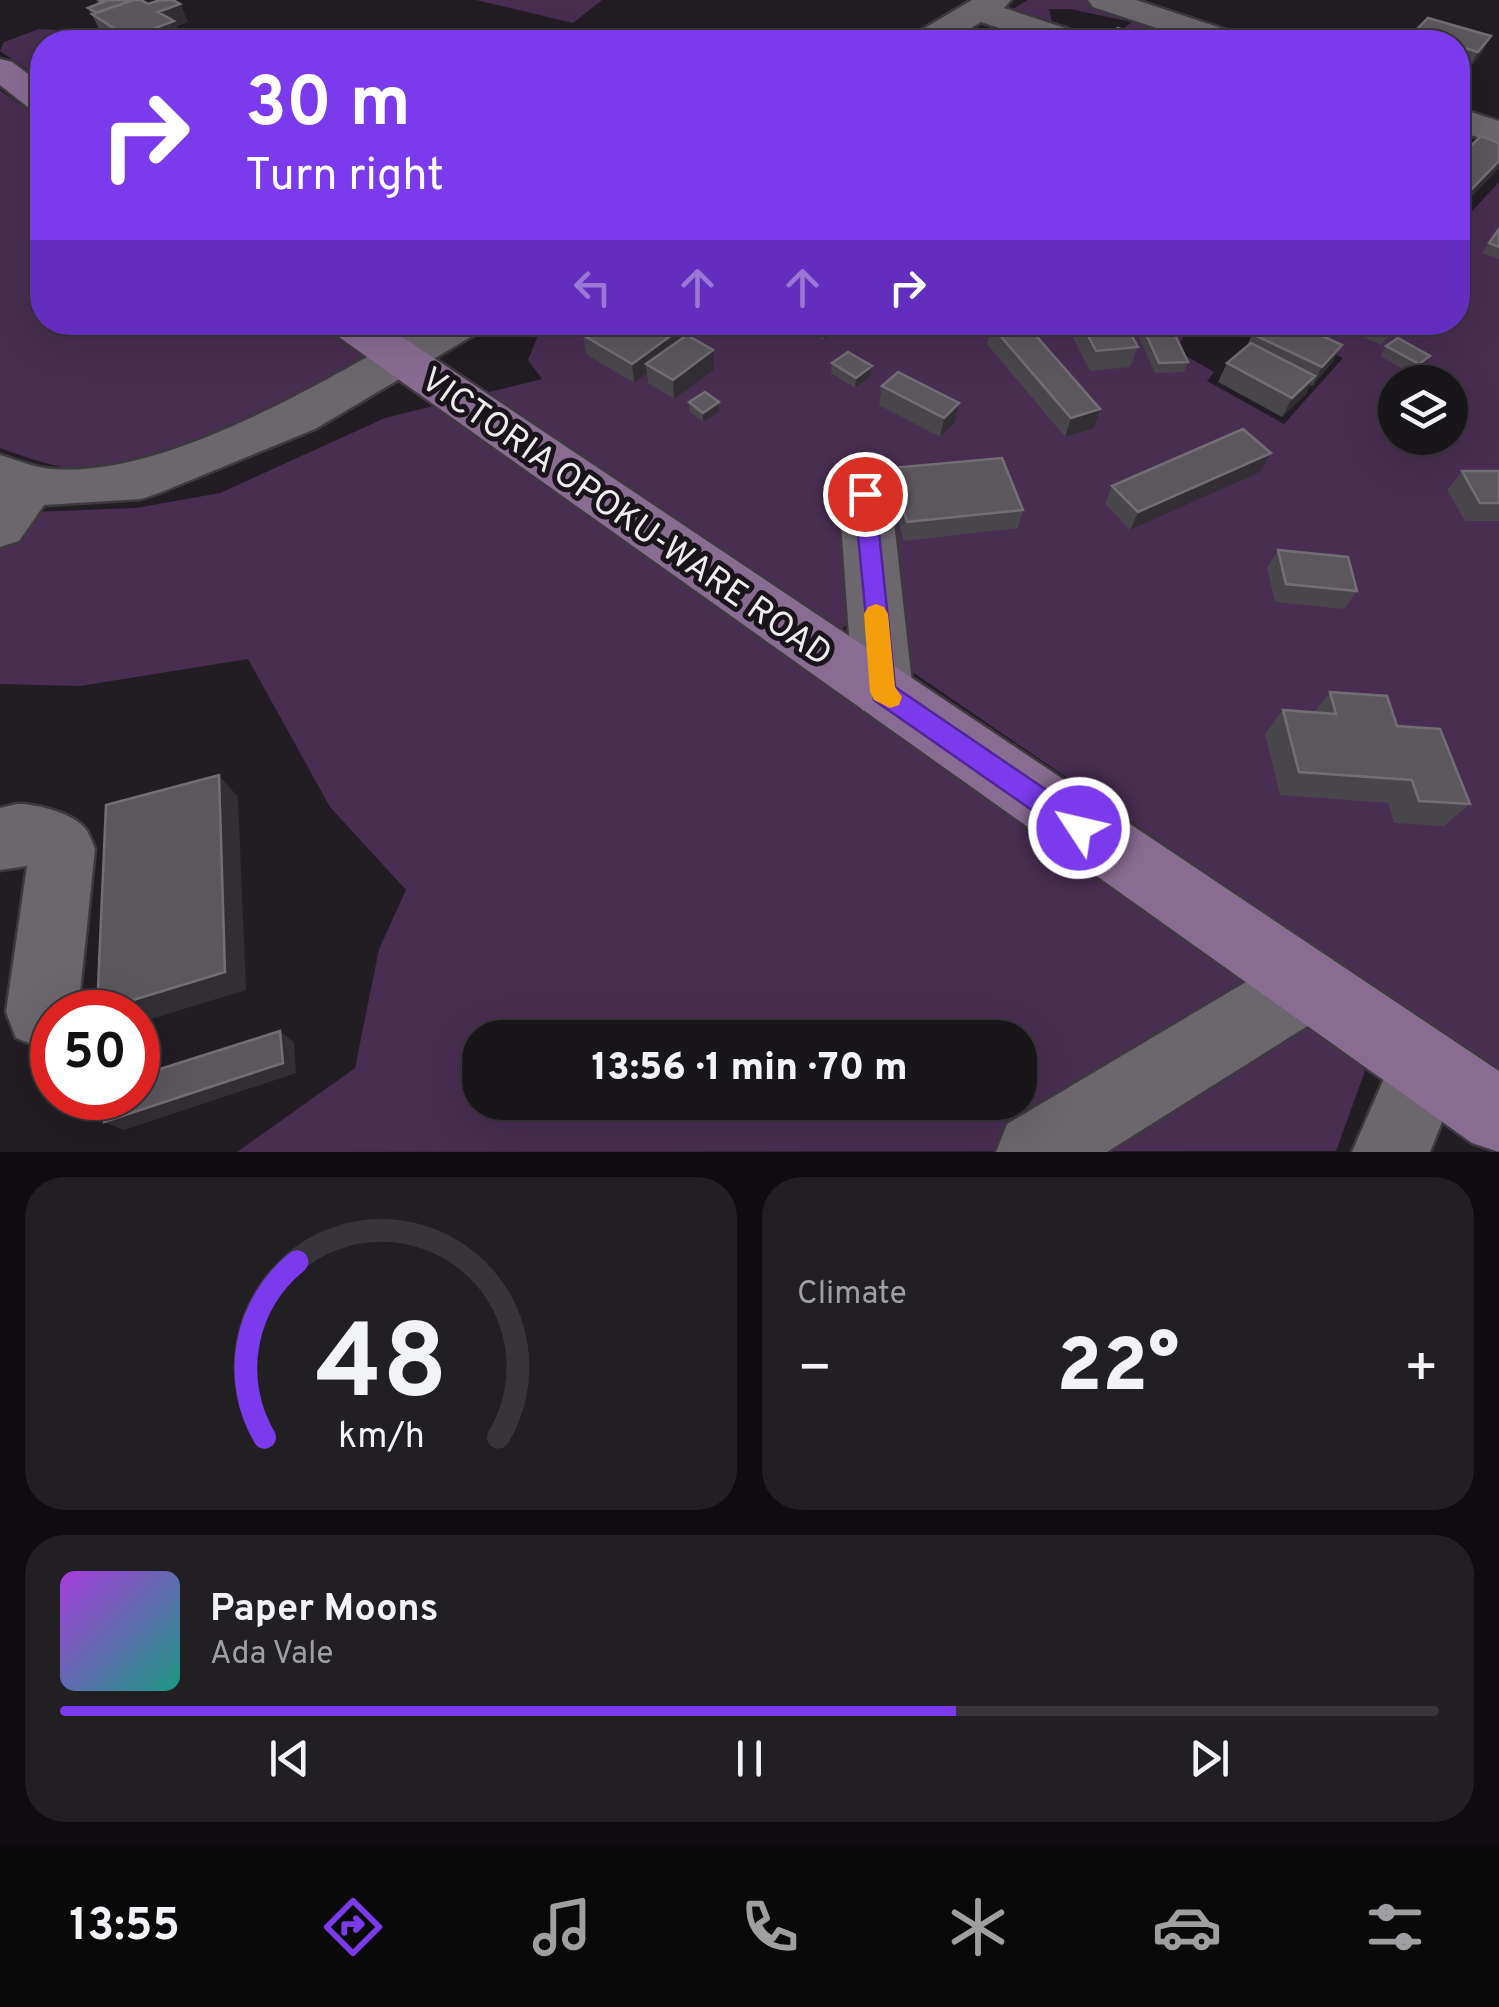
<!DOCTYPE html>
<meta charset="utf-8">
<style>
body{margin:0;font-family:Overpass,sans-serif;background:#221f23;color:#f1f3f6;height:100vh;display:flex;flex-direction:column;font-size:38px;white-space:nowrap}
*{box-sizing:border-box;margin:0}
p{font-size:32px;color:#9f9fa2}
.icon{flex:none;width:55px;height:55px;fill:none;stroke:currentColor;stroke-width:2;stroke-linecap:round;stroke-linejoin:round}
.map{position:relative;height:1152px;overflow:hidden}
.panel{display:flex;flex-direction:column;gap:25px;padding:25px;background:#0e0c0e;flex:1}
.panel>*{flex:none}
.banner{position:absolute;left:30px;top:30px;width:1440px;height:305px;border-radius:40px;box-shadow:0 10px 40px #0002,0 0 0 2px #373539;background:#7c3aed;color:#fff;overflow:hidden}
.fabs{position:absolute;left:1378px;top:365px;display:grid;gap:20px}
.fabs a{display:grid;place-items:center;width:90px;height:90px;border-radius:50%;background:#19161a;box-shadow:0 10px 40px #0002,0 0 0 2px #373539;font-size:50px}
.speed{position:absolute;left:30px;top:990px;display:flex;gap:20px;font-size:50px;font-weight:700;text-align:center}
.speed>*{display:grid;place-content:center;width:130px;height:130px;border-radius:50%;background:#19161a;box-shadow:0 10px 40px #0002,0 0 0 2px #373539;line-height:1}
.speed .limit{border:15px solid #d22;background:#fff;color:#111}
.pin{position:absolute;display:grid;place-items:center;width:85px;height:85px;color:#fff;margin:-42px;border:5px solid #fff;border-radius:50%;box-shadow:0 2px 10px #0007}
.me{position:absolute;width:110px;margin:-55px;rotate:305deg;stroke-linejoin:round;filter:drop-shadow(0 0 8px #0008)}
.turn{display:flex;align-items:center;gap:35px;height:210px;padding:0 50px;font-size:45px}
.turn .icon{width:130px;height:130px;stroke-width:2.5}
.turn b{display:block;font-size:70px;line-height:85px}
.lanes{display:flex;align-items:center;height:95px;padding:0 50px;background:#0003;justify-content:center;gap:50px;direction:ltr}
.lanes .off{opacity:.35}
.big{font-size:75px;font-weight:800;line-height:1.1}
.panel .card{flex:1;display:flex;flex-direction:column;justify-content:center;gap:15px;min-width:0;padding:0 35px;border-radius:40px;background:#221f23}
.panel .dial{align-items:center;gap:0}
.dial svg{height:260px;overflow:visible;fill:none;stroke:#373539;stroke-width:7;stroke-linecap:round;text-anchor:middle}
.dial text{fill:#f1f3f6;stroke:none}
.song{display:flex;align-items:center;gap:30px}
.cover{width:120px;height:120px;border-radius:15px;background:linear-gradient(135deg,hsl(280 70% 55%),hsl(170 70% 35%))}
.played{height:10px;border-radius:5px;background:linear-gradient(90deg,#7c3aed 65%,#373539 65%)}
.keys{display:flex;justify-content:space-around;direction:ltr}
.heat{display:flex;justify-content:space-between;align-items:center;font-size:55px;direction:ltr}
.panel .tiles{flex:1;display:grid;gap:25px;grid-template-columns:1fr 1fr}
.card:last-child{grid-column:span 2}
.trip{position:absolute;left:462px;top:1020px;width:575px;height:100px;border-radius:40px;background:#19161a;box-shadow:0 10px 40px #0002,0 0 0 2px #373539;font-weight:800;line-height:100px;text-align:center}
.menu{display:flex;height:160px;justify-content:space-around;align-items:center;background:#0a090a;color:#9f9fa2}
.menu .icon{width:70px;height:70px}
.menu .active{color:#7c3aed}
.menu b{font-size:45px;color:#f1f3f6}
.map>svg:first-child{display:block}
.green{fill:#482e51;fill-rule:evenodd}
.lines{fill:none;stroke-linecap:round;stroke-linejoin:round}
.minor-casing{stroke:#3d3a3e;stroke-width:5}
.major-casing{stroke:#3d3a3e;stroke-width:5}
.minor{fill:#6b676d;fill-rule:evenodd}
.major{fill:#886c92;fill-rule:evenodd}
.wall{fill:#49464b}
.shaded-wall{fill:#322e34}
.building{fill:#5b575d;stroke:#726f74;stroke-width:2.5}
.route{fill:#7c3aed;stroke:#51269a;stroke-width:2.5}
.slow{fill:#f59e0b}
.labels{text-anchor:middle;stroke-width:10;stroke-linejoin:round;paint-order:stroke}
.street-label{font-size:35px;fill:#efecf0;stroke:#181419}
</style>
<div class="map">
<svg width="1499" height="1152" viewBox="0 0 1499 1152">
<rect width="100%" height="100%" fill="#211d23"/>
<path class="green" d="M476,0H602L573,23Z
M1028,0H1090L1216,42H1106L1132,22L1070,9H1049L1054,30L1006,13Z
M39,29L60,30L78,42H42V79L0,51L4,42Z
M0,90L42,120V322L326,323L378,359C296,403 179,477 83,470C55,468 26,457 0,448Z
M1499,182V1073L845,626L815,654L1325,1011L1365,1071L1336,1151L237,1152L355,1068L379,949L406,890L330,807L248,659L80,686L0,684V541L32,512L136,508L220,493L385,418L542,379L528,360L543,323H1155L1186,333L1176,350L1214,372L1207,381L1284,424L1343,358L1272,323H1321L1339,329L1350,323L1458,322V219L1463,221ZM1395,382H1450V438H1395ZM480,1038H1020V1102H480Z"/>
<g class="lines">
<defs>
<path id="minor" d="M972,0H1011L1004,8L1068,29L1083,42H1043L981,22L948,42H908L913,35Z
M1088,0H1136L1242,35L1247,42H1199L1093,7Z
M1458,108L1499,121V144L1458,131Z
M428,322H485L479,332L315,429L159,493L141,499L44,505L19,541L0,547V455C17,460 35,468 52,469C167,478 330,378 428,322Z
M865,475L883,480L891,494L913,692L904,710L883,718L862,710L853,692L839,494L847,480Z
M17,804C36,804 69,812 83,826C89,831 92,842 95,849L78,1012H52V1044L42,1048L16,1038L6,1012L27,866L0,870V808Z
M1308,949L1333,960L1344,985L1333,1010L1107,1152H996L1007,1124L1283,960Z
M1427,1029L1453,1040L1464,1066L1430,1152H1352L1401,1040Z"/>
<path id="major" d="M0,59L12,62L42,84V111L29,108L0,85Z
M326,322H380L1499,1071V1152L1472,1143L332,332Z"/>
</defs>
<use href="#minor" class="minor-casing"/>
<use href="#major" class="major-casing"/>
<use href="#minor" class="minor"/>
<use href="#major" class="major"/>
</g>
<path class="wall" d="M96,0H143L148,4H180L188,22L176,26L181,39L172,42H117L101,32L93,17L88,8L98,4Z
M1428,18L1491,36L1481,54L1468,70L1458,67V42H1409L1413,33Z
M1458,158L1499,168L1458,211Z
M1499,229V259L1482,253Z
M793,322H842V326L824,340Z
M1065,322H1124L1138,347L1130,367L1090,371Z
M1361,322H1399L1393,332L1381,345L1355,333Z
M1141,323L1188,362L1184,372L1155,373L1137,333Z
M991,325L1094,428L1065,437L987,344Z
M1252,334L1342,345L1331,364L1312,386L1310,385L1305,395L1282,417L1218,382L1227,363L1247,346Z
M583,335L681,339L714,370L674,399L648,383L647,373L634,383L586,354Z
M1386,346L1430,356L1424,366L1412,374L1380,356Z
M832,363L871,376L855,388L831,373Z
M882,386L955,422L940,437L879,405Z
M689,402H719V412L703,422L690,412Z
M1271,453L1260,472L1130,530L1105,504L1112,486Z
M891,468L1023,510L1018,528L904,541L888,487Z
M1462,471H1499V521H1465L1447,490Z
M1278,550L1357,591L1344,609L1275,602L1267,568Z
M1330,692L1397,726L1470,804L1444,826L1394,823L1388,803L1280,795L1265,734L1283,710L1314,712Z"/>
<path class="shaded-wall" d="M180,4L188,22L176,26L181,39L172,42H131L129,38L158,12Z
M1491,36L1481,54L1468,70L1478,52Z
M1499,161V168L1458,211L1465,196Z
M835,322H842V326L824,340L825,330Z
M680,329L682,348L646,364L647,373L634,383L632,364Z
M1342,345L1331,364L1312,386L1322,367Z
M713,350L714,370L674,399L673,380Z
M1430,356L1424,366L1412,374L1419,364Z
M872,366L871,376L855,388L856,378Z
M1315,376L1305,395L1282,417L1292,398Z
M719,402V412L703,422V413Z
M959,403L955,422L940,437L944,418Z
M1100,409L1094,428L1065,437L1071,418Z
M1271,453L1260,472L1130,530L1138,512Z
M219,775L238,797L246,990L138,1023V1012H99L97,1011Z
M280,1031L294,1042L296,1073L124,1130L104,1122Z"/>
<path class="building" d="M99,0H133L97,13L88,8L103,2Z
M133,0H141L148,4L160,0H173L180,4L158,12L174,21L129,38L92,14Z
M1428,18L1491,36L1478,52L1458,46V42H1446L1413,33Z
M1118,28L1144,38L1137,42H1109L1101,40Z
M310,36L322,42H294Z
M1481,136L1499,143V161L1465,196L1458,193V158Z
M1499,229V247L1489,243Z
M602,322H669L680,329L632,364L583,335Z
M811,322H835L825,330Z
M999,322H1024L1100,409L1071,418L991,325Z
M1081,322H1124L1138,347L1096,351Z
M1264,322H1292L1342,345L1322,367L1252,334Z
M1361,322H1398L1387,335Z
M1141,323H1169L1188,362L1159,363Z
M687,335L713,350L673,380L646,364Z
M1398,338L1430,356L1419,364L1386,346Z
M1251,343L1315,376L1292,398L1227,363Z
M848,352L872,366L856,378L832,363Z
M898,372L959,403L944,418L882,386Z
M705,392L719,402L703,413L689,402Z
M1243,429L1271,453L1138,512L1112,486Z
M1002,458L1023,510L907,522L891,468Z
M1462,471H1499V503H1480Z
M1278,550L1348,557L1357,591L1286,584Z
M1330,692L1387,696L1397,726L1440,729L1470,804L1419,801L1412,780L1299,772L1283,710L1336,714Z
M219,775L225,972L97,1011L106,805Z
M280,1031L283,1063L104,1122L105,1098H138V1076Z"/>
<path class="route" d="M865,486L875,494L895,687L1089,819L1092,828L1089,836L1079,840L1069,836L874,700L854,494Z"/>
<path class="slow" d="M876,604L884,607L888,614L895,687L902,697L899,705L890,708L874,700L870,692L864,614L868,607Z"/>
<g class="labels">
<g class="street-label">
<text transform="translate(627 516) rotate(35)" y="12">VICTORIA OPOKU-WARE ROAD</text>
</g>
</g>
</svg>
<div class="fabs">
<a><svg class="icon" aria-label="layers" viewBox="0 0 24 24"><path d="M12 4l9 5-9 5-9-5zM3 14l9 5 9-5"/></svg></a>
</div>
<div class="speed"><div class="limit">50</div></div>
<div class="pin" style="left:865px;top:494px;background:#d93025"><svg class="icon" aria-label="arrive" viewBox="0 0 24 24"><path d="M6 21V4h12l-3 4 3 4H6"/></svg></div>
<svg class="me" style="left:1079px;top:828px" viewBox="-20 -20 40 40"><circle r="17" fill="#7c3aed" stroke="#fff" stroke-width="3"/><path d="M0-11L8 9 0 5-8 9z" fill="#fff"/></svg>
<div class="trip">13:56 · 1 min · 70 m</div>
<div class="banner">
<div class="turn"><svg class="icon" aria-label="right" viewBox="0 0 24 24"><path d="M7 20v-9h11M14 6l5 5-5 5"/></svg><div><b>30 m</b>Turn right</div></div>
<div class="lanes"><svg class="icon off" aria-label="left" viewBox="0 0 24 24"><path d="M17 20v-9H6M10 6l-5 5 5 5"/></svg><svg class="icon off" aria-label="ahead" viewBox="0 0 24 24"><path d="M12 20V5M6 11l6-6 6 6"/></svg><svg class="icon off" aria-label="ahead" viewBox="0 0 24 24"><path d="M12 20V5M6 11l6-6 6 6"/></svg><svg class="icon" aria-label="right" viewBox="0 0 24 24"><path d="M7 20v-9h11M14 6l5 5-5 5"/></svg></div>
</div>
</div>
<section class="panel">
<div class="tiles">
<div class="card dial"><svg viewBox="0 0 100 80">
<path d="M14 69A42 42 0 1 1 86 69"/>
<path d="M14 69A42 42 0 0 1 24 15" stroke="#7c3aed"/>
<text x="50" y="56" font-size="32" font-weight="700">48</text>
<text x="50" y="72" font-size="11">km/h</text>
</svg></div>
<div class="card"><p>Climate</p>
<div class="heat"><a>−</a><b class="big">22°</b><a>+</a></div>
</div>
<div class="card">
<div class="song"><i class="cover"></i><div><b>Paper Moons</b><p>Ada Vale</p></div></div>
<div class="played"></div>
<div class="keys"><svg class="icon" aria-label="previous" viewBox="0 0 24 24"><path d="M18 5L8 12l10 7zM5 5v14"/></svg><svg class="icon" aria-label="pause" viewBox="0 0 24 24"><path d="M8 5v14M16 5v14"/></svg><svg class="icon" aria-label="next" viewBox="0 0 24 24"><path d="M6 5l10 7-10 7zM19 5v14"/></svg></div>
</div>
</div>
</section>
<nav class="menu">
<b>13:55</b>
<svg class="icon active" aria-label="directions" viewBox="0 0 24 24"><path d="M12 3l9 9-9 9-9-9zM9 14v-3h6M13 9l2 2-2 2"/></svg>
<svg class="icon" aria-label="music" viewBox="0 0 24 24"><path d="M9 18V5l10-2v13"/><circle cx="6" cy="18" r="3"/><circle cx="16" cy="16" r="3"/></svg>
<svg class="icon" aria-label="phone" viewBox="0 0 24 24"><path d="M5 4h4l2 5-3 2q2 4 5 5l2-3 5 2v4C11 20 4 13 5 4z"/></svg>
<svg class="icon" aria-label="climate" viewBox="0 0 24 24"><path d="M12 3v18M4 7l16 10M4 17L20 7"/></svg>
<svg class="icon" aria-label="car" viewBox="0 0 24 24"><path d="M5 17H2v-5l4-1 3-4h7l3 4 3 1v5h-3M9 17h6M6 11h13"/><circle cx="7" cy="17" r="2"/><circle cx="17" cy="17" r="2"/></svg>
<svg class="icon" aria-label="filters" viewBox="0 0 24 24"><path d="M4 7h16M4 17h16"/><circle cx="9" cy="7" r="2"/><circle cx="15" cy="17" r="2"/></svg>
</nav>
